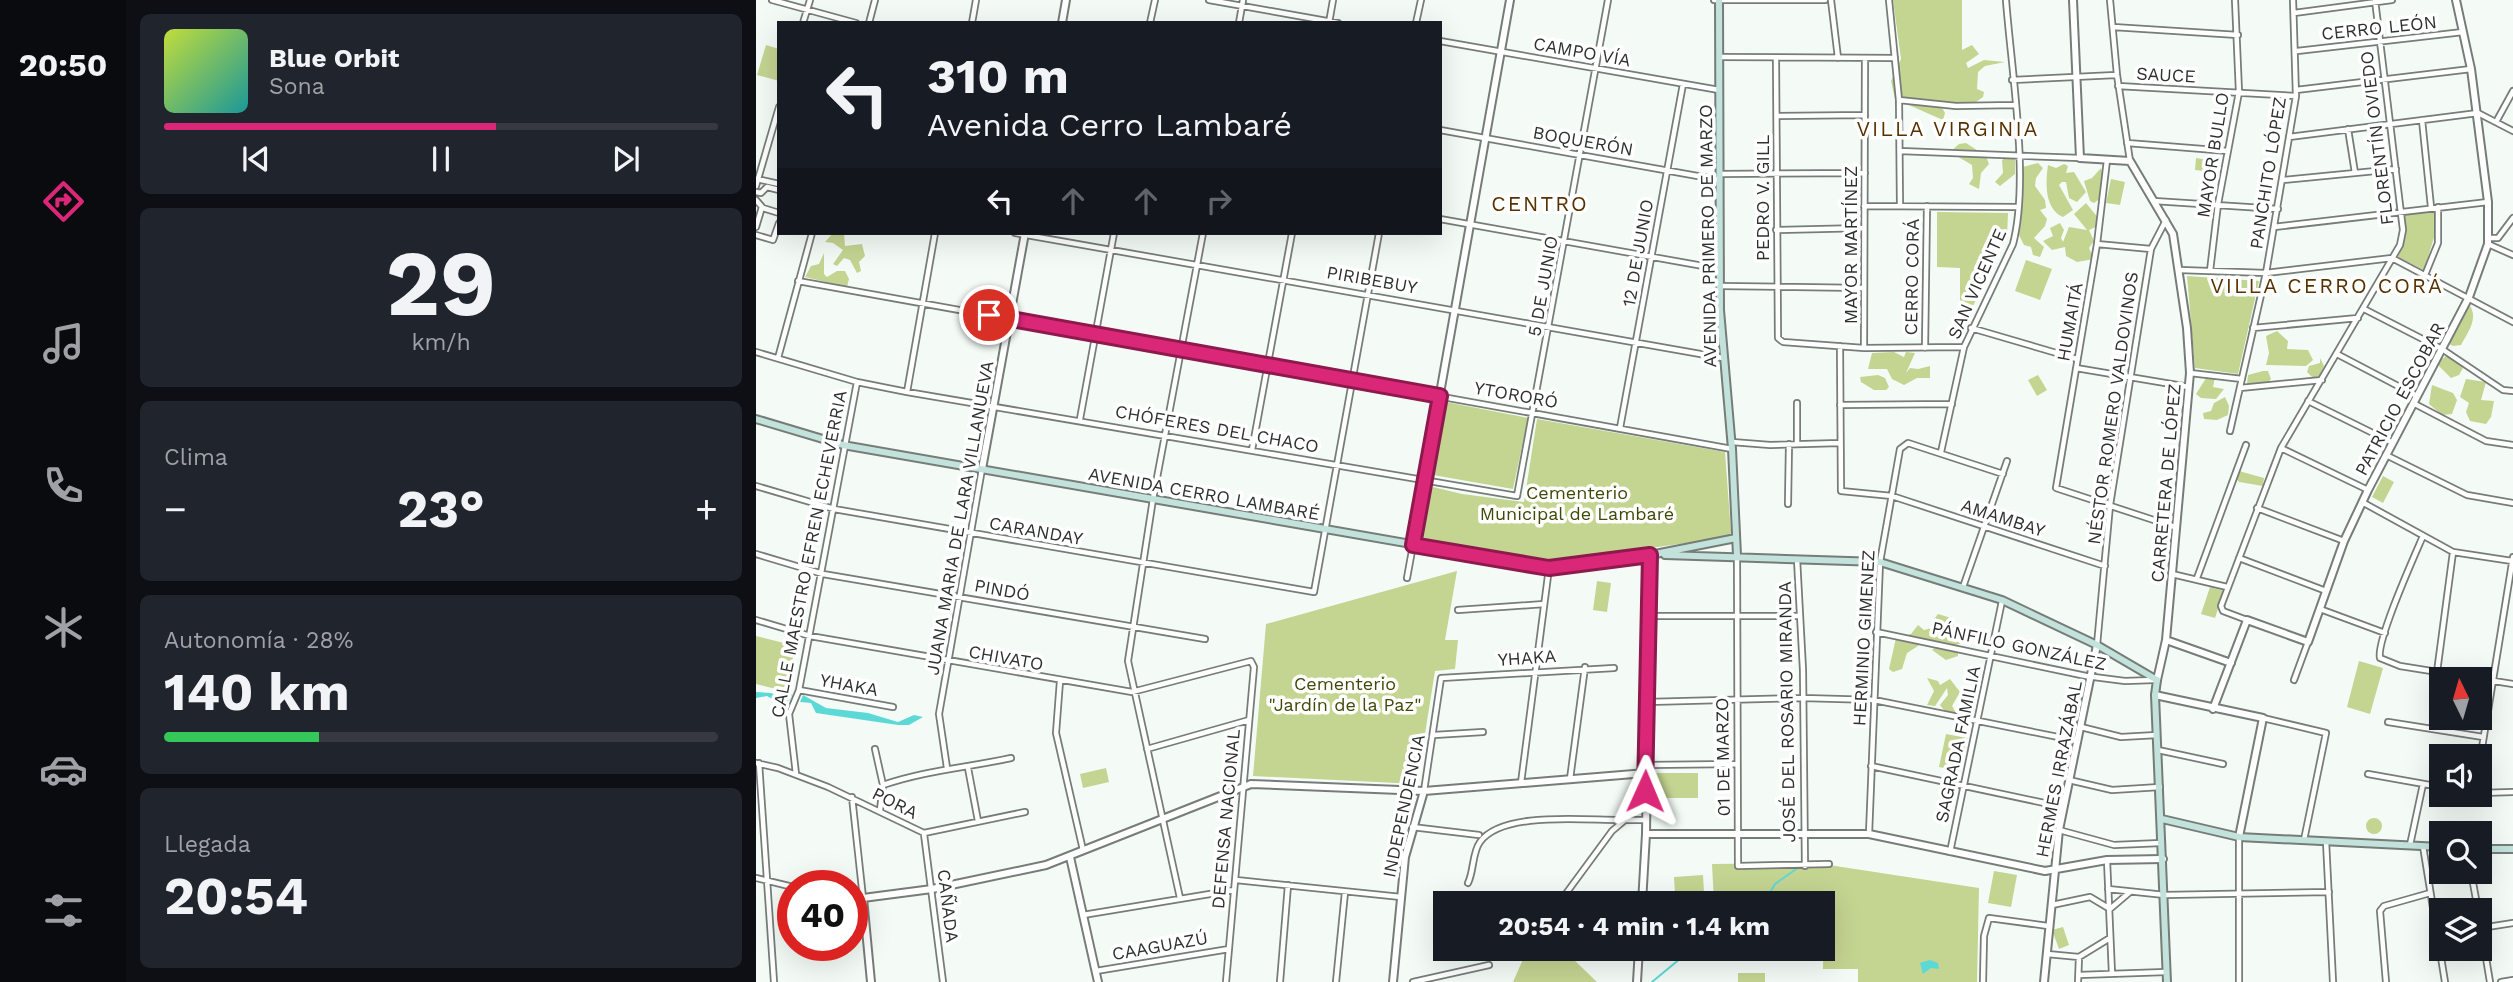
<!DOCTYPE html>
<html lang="es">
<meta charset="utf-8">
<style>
body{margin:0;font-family:"Work Sans",sans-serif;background:#20242c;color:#f1f3f6;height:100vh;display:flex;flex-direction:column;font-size:26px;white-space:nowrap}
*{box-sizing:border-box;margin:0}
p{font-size:23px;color:#9ea1a6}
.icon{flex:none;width:38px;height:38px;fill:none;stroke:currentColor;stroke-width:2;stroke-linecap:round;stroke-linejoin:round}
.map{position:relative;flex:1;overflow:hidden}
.side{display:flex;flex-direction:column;gap:14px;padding:14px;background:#0d0f14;width:630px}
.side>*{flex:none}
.top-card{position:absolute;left:21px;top:21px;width:665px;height:214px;border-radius:0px;box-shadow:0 7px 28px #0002;background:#171b24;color:#f1f3f6;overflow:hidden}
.needle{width:46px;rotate:355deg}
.tools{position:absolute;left:1673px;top:667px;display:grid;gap:14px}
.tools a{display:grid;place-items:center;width:63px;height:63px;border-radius:0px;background:#171b24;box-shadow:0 7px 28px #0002;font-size:35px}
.speed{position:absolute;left:21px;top:870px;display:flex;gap:14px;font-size:35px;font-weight:700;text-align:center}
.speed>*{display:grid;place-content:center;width:91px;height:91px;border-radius:50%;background:#171b24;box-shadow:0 7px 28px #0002;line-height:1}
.speed .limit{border:10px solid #d22;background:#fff;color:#111}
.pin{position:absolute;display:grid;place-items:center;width:60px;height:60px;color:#fff;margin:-30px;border:4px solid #fff;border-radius:50%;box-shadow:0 2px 7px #0007}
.me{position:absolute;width:77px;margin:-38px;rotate:1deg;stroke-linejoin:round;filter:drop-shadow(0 0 5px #0008)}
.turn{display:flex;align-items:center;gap:24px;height:147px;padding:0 35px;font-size:32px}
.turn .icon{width:91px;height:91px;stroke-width:2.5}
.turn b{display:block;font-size:49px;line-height:60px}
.lanes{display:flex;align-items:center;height:66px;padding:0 35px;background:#0003;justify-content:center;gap:35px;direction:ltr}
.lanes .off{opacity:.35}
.big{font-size:52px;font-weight:700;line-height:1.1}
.side .widget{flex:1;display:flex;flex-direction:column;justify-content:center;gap:10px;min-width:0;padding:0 24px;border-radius:10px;background:#20242c}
.side .dial{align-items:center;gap:0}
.dial b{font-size:91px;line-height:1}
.song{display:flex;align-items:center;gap:21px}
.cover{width:84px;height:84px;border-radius:10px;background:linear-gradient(135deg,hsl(70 70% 55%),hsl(180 70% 35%))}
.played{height:7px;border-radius:4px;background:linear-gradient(90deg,#db2777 60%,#363941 60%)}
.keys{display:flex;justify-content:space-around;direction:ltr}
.heat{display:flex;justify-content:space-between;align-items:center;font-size:38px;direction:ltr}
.charge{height:10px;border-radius:5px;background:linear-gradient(90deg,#34c759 28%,#363941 0)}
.trip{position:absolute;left:677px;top:891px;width:402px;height:70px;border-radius:0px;background:#171b24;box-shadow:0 7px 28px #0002;font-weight:700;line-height:70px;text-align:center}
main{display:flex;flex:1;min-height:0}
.dock{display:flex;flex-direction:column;width:126px;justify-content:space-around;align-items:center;background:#090b0e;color:#9ea1a6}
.dock .icon{width:49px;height:49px}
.dock .current{color:#db2777}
.dock b{font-size:32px;color:#f1f3f6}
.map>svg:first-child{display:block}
.green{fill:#c4d491}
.water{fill:#5cd9d6}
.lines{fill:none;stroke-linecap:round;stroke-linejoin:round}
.stream{stroke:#5cd9d6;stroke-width:2}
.minor-casing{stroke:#767d79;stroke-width:8}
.tertiary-casing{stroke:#767d79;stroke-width:10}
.secondary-casing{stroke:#767d79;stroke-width:10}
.minor{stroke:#fff;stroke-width:4.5}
.tertiary{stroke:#fff;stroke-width:6}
.secondary{stroke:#c2e2db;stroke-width:6}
.route-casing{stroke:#8e194d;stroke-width:18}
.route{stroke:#db2777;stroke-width:12}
.labels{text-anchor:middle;stroke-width:7;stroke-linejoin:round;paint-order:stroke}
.street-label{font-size:18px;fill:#2e312f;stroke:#fff}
.park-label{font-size:18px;fill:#3f4909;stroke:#fff}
.quarter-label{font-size:21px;letter-spacing:2px;fill:#583100;stroke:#fff}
</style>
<main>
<nav class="dock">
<b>20:50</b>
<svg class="icon current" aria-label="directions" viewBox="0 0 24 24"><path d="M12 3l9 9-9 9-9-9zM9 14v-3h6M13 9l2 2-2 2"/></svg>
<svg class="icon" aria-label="music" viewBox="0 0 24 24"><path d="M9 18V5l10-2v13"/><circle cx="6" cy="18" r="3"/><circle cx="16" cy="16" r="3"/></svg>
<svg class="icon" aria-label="phone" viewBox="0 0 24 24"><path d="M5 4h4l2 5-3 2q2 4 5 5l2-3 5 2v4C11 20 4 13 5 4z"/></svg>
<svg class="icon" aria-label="climate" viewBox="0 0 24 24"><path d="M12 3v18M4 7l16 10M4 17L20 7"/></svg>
<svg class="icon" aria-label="car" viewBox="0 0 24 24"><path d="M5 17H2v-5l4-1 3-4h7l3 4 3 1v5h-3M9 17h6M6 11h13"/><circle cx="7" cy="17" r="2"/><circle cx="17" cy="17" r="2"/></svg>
<svg class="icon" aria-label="filters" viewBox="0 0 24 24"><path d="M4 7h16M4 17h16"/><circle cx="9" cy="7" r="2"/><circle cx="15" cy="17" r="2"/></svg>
</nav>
<section class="side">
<div class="widget">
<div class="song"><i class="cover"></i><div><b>Blue Orbit</b><p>Sona</p></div></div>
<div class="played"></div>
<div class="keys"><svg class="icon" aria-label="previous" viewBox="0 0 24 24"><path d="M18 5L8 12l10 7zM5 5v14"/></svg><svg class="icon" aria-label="pause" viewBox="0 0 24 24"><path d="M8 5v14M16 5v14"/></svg><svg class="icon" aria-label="next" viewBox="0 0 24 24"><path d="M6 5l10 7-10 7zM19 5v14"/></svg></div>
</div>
<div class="widget dial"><b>29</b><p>km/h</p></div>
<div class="widget"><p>Clima</p>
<div class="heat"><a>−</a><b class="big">23°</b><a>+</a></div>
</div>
<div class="widget"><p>Autonomía · 28%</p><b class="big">140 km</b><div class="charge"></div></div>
<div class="widget"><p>Llegada</p><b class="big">20:54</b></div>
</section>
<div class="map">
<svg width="1757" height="982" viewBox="0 0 1757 982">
<rect width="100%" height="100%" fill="#f4fbf6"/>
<path class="green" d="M1137,0H1206V50L1216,45L1223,54L1210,63L1212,68L1228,60L1249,62L1229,66L1222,72L1221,89L1228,92L1227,97L1220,102L1185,106L1189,113L1187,120L1139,99L1135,81L1145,59Z
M10,45L23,49V81L1,75Z
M1210,143L1230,156L1233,164L1225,173L1223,189L1213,184L1217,178L1216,165L1194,152L1203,144Z
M1249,155L1259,157V174L1244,186L1239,182L1247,173L1246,161Z
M1440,158L1458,161L1457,172L1439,170Z
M1282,163L1287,168L1280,178L1279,186L1289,200L1290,208L1284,210L1291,219L1289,226L1278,238L1288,247L1284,257L1277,255L1275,247L1268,245L1261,231L1266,211L1263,168Z
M1308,164L1312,166L1310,173L1318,172L1330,192L1321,202L1313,198L1310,182H1306L1303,185L1317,210L1307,217C1287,208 1290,179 1292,165L1300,168Z
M1345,168L1348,179L1344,186L1345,198L1338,203L1334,201L1328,181L1336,178Z
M1355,179L1369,182L1364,205L1350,203Z
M1000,201H1011V224H1000Z
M1330,203L1343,219L1342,226L1333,230L1338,241L1333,248L1338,259L1321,262L1310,256L1309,247L1296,250L1287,241L1297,236L1294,228L1304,223L1308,230L1305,238L1307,242L1313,227L1331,230L1318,214Z
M1181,212L1252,213L1251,237L1210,320H1204V268L1181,267Z
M1678,212L1680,231L1668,270L1642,257L1649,239V215Z
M77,233H88L89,246L106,244L109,256L103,262L105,271L101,273L94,260L88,258L81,266L77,264L87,250L77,243L69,242Z
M68,253V274L71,277L81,271H89L93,279L91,287L49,277L55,266L63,264Z
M1270,260L1296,269L1284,300L1259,291Z
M1431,276L1503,281L1482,374L1439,368Z
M1712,303C1724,317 1712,332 1705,345L1697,346L1689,342Z
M1521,331L1532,341L1531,349L1552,350L1557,360L1550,366L1510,365L1513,353L1510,336Z
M1138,352L1148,357L1150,352L1159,353L1150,373L1154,368L1162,369L1174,366V378H1161L1148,385L1136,379L1131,369H1112L1116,353Z
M1693,354L1707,368L1703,375L1695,378L1680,363Z
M1564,358L1568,366L1562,378L1558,379L1551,372L1553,366L1564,363Z
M1507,371H1512L1515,379L1509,387L1491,384L1492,375Z
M1122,375L1129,378L1133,387L1130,390H1118L1105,382L1104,377Z
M1282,375L1291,390L1281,396L1272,380Z
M1452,375L1459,378L1457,387L1468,389L1460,399L1445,398L1440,394Z
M1710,379L1730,382L1725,400L1738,401L1735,417L1730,424L1714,421L1710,412L1713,403L1704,397Z
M1676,385L1697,393L1701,400L1696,414L1686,415L1673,404Z
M1469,397L1473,406L1472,415L1461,420L1448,419L1447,413L1455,411L1458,403Z
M690,402L772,418L757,489L677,475Z
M781,419L969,452L975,533L969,538L796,561L698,549L668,541L665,537L674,488L677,487L706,494L768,502Z
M1483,471L1508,478L1507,486L1483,482L1480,478Z
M1627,476L1638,482L1627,503L1616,497Z
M701,571L689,640H702L699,669L679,671L661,784L497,776L510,624Z
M841,581L855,583L851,612L837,610Z
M1454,587L1468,591L1459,618L1445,614Z
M1182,614L1195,618L1199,626L1198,640L1205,643L1194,648L1202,652V656L1190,660L1176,650L1183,644H1165L1151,653L1146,669L1137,672L1133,669L1140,638L1155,634L1162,625L1168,630L1176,628L1183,633V627L1176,622Z
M0,636L40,646L28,691L0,684Z
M1603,661L1627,668L1614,714L1591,707Z
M1171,678L1182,681L1184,685L1194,679L1204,692L1196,706L1200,713L1192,715L1184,705L1192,695L1191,688L1179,706L1171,705L1178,691Z
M1190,734L1211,738L1204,771L1183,767Z
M350,768L353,782L327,788L324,774Z
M900,773H942V798H900Z
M1610 826a8 8 0 1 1 16 0a8 8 0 1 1-16 0Z
M1060,863L1223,888L1221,982H1102V969H1067L1068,903H958L956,864Z
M1238,871L1261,875L1255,907L1232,903Z
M947,875L948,892L919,894L918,877Z
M1307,927L1313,945L1303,949L1296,930Z
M787,953L814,956L841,982H757L768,957Z
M982,973H1009V982H982Z"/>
<path class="water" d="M0,692L15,693L26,698L36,694L34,700L23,703L11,696L0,698Z
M47,695L70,708L112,713L142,722L158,715L167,717L153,725H142L60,713L55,703L44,702Z
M1174,960L1182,963L1183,969L1175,968L1167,974L1164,963Z"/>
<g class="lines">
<path class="stream" d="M1008,903L1019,884L1043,867
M896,982L937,948"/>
<defs>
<path id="minor" d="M16,0L100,23
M453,0L582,23
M958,0H1069
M1075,0L1082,58
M1133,0L1143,100L1144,206
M1354,0L1361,75L1374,161
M1538,13L1636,0
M47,23L54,0
M113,23L119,0
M216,23L220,0
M394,23L399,0
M483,23L487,0
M573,23L577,0
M660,23L665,0
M1357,27L1482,35
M684,41L963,90
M1541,51L1707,32
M963,57L1139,58
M1020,59L1022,338L1027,342L1108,348L1208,347
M1256,80L1360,75
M1362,86L1540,96
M1540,90L1715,69
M1143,100L1200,106L1259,105
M1021,116L1109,115
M1666,120L1675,207
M1740,122L1757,91
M1592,129L1599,173
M684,130L964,180
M1533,137L1722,113L1757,131
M1371,143L1472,151
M1144,151L1324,158
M1351,160L1341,244L1300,488L1419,527
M964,174L1109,173
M1,179L23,184
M1527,180L1640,169
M0,186L23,107
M0,192L5,193L11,187L23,190
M0,200L7,208L23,213
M1398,201L1522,209
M1108,206L1261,207
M684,219L964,269
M0,227L6,207
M1518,227L1732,202
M1020,230L1108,228
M259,233L967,358
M0,235L17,240L23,223
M1732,238H1742L1757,218
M1341,244L1395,249
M1732,244L1757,255
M1424,270L1510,273L1636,258L1757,322
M1454,271L1462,204L1483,92L1479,0
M1669,275L1682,243V207
M42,281L976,449
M964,286L1108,288
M1608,309L1686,349L1747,390L1757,391
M1215,328L1321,359
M1497,328L1602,318
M1084,346L1085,491L1136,496L1349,566
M1108,348L1109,58
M1169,348L1171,206
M0,352L101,382L151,392L761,496L852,0
M1581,354L1661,396
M22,358L56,233
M1320,368L1433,387
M1434,373L1486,379
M1484,388L1566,380
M151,392L179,233
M1552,401L1637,443
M1657,403L1730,441L1757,445
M1084,405L1196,404
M324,419L358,233
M864,428L927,84
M1474,431L1510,273L1540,96L1537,0
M976,442L1014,445L1084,443
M1041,443V403
M1525,448L1612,490
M496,450L536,233
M1185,452L1208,347L1257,244C1274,179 1255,68 1250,0
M1630,455L1711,495L1757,503
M0,486L78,509L558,592L623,233
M1606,502L1697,552L1756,561
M1032,504L1033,444
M1501,508L1588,541
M1667,536C1658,557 1620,641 1624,658L1644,666L1757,684
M0,554L67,574L449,639
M981,557L982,866L1073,864
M1483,558L1570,591
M1041,559L1047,670L1049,866
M1416,574L1471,587
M651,578L657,545
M1441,578L1490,445
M1207,587L1251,461
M1564,609L1629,633
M702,610L788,604
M893,616H1043
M0,620L54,636L376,692L495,661L498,667L470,982
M1491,620L1467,611L1465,606L1525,448L1644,245L1647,230L1619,0
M1120,632L1330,676L1369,681L1398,680
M1341,645L1354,505L1395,249L1410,220
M1681,672L1697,552
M1538,680L1552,642
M304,681L300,733L327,850
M43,690L137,707
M891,702L1047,698L1118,700L1322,741
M1507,718L1570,733L1548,840
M1632,722L1727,737
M1325,727L1365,737L1401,735
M678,735L727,732
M119,749L127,785L124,810
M391,749L493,720
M1402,750L1467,764
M1724,760L1757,557
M0,763L22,768L72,787L168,833L269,812
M3,763L18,982
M891,765L980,764
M1115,766L1307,807
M191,768L183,714L226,469
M212,768L222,821
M40,774L33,714L43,690L101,382
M1612,774L1685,787
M814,779L829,667
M1313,780L1356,790L1404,787
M765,783L793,568
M127,785C171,770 210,768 255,758
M668,791L685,678L858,668
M1724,793L1757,792
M96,797L107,898H96
M656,827L723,835
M1303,830L1358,845L1405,843
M168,834L187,982
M1113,834L1124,562L1144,449L1152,443L1247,474
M1483,837V982
M1570,841L1577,982
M1654,845L1667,784
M1667,846L1689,982
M1194,852L1246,601
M1351,860L1356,974
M1715,872L1722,910
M0,878L37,887
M480,880L645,897
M712,883C718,871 716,853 724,842C747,810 833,821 869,820
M1352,889L1409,895L1573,892
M424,898L372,661L397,499L447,233
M803,903L856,831L869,820H889
M1296,905L1334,897L1354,909L1374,892
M327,915L478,890
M1724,922L1734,982
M1725,928L1757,923
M1291,954L1323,957L1354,938
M340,971L473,949
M1323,975L1410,972
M524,982L532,885
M580,982L589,892
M657,982L733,965
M1227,982L1228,936L1233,918L1292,926
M1322,982L1323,957
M1630,982L1624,911L1628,906L1674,893
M1745,982L1757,980"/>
<path id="tertiary" d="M1317,0L1324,158L1374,161L1417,234L1431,328L1434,373L1410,640L1401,680
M306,23L310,0
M226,469L269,233
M657,545L754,0
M1410,640L1475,663
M1399,695L1507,718L1483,837
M1457,709L1491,620L1552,642L1588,541L1612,490L1713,297L1732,244V202L1715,69L1700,0
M890,834H1113L1289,871L1351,860L1407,859
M314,857L342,982
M886,903L890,834L894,555
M115,982L107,898L176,889L290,865L495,784L668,791L890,773
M637,982L649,857L668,791
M881,982L883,948
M1288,982L1303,830L1341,645"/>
<path id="secondary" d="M963,0L964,310L976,449L981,555
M0,419L87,445L793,568L894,555L980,538
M909,555L1124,562L1246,600L1341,645L1401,680L1399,695L1411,982
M1406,819L1483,837L1685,847
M1724,849H1757"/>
</defs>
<use href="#minor" class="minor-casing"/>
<use href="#tertiary" class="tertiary-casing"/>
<use href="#secondary" class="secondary-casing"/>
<use href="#minor" class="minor"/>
<use href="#tertiary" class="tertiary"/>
<use href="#secondary" class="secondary"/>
</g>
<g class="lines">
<defs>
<path id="route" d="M233,315L684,396L657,545L793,568L894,555L889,791"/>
</defs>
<use href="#route" class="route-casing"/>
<use href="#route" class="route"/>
</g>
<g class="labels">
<g class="street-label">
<text transform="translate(1623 28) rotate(-6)" y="6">CERRO LEÓN</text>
<text transform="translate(826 52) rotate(10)" y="6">CAMPO VÍA</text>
<text transform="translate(1410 75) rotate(3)" y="6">SAUCE</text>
<text transform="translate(1621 138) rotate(-97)" y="6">FLORENTÍN OVIEDO</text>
<text transform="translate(827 141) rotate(10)" y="6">BOQUERÓN</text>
<text transform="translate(1457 155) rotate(-81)" y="6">MAYOR BULLO</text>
<text transform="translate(1512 173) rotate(-81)" y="6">PANCHITO LÓPEZ</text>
<text transform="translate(1007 198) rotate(-90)" y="6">PEDRO V. GILL</text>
<text transform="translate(952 236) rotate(-91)" y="6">AVENIDA PRIMERO DE MARZO</text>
<text transform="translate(1095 245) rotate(-90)" y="6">MAYOR MARTÍNEZ</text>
<text transform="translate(882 253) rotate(-80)" y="6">12 DE JUNIO</text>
<text transform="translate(1156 277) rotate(-89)" y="6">CERRO CORÁ</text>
<text transform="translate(616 280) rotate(10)" y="6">PIRIBEBUY</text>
<text transform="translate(1221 284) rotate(-66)" y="6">SAN VICENTE</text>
<text transform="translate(787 286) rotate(-80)" y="6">5 DE JUNIO</text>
<text transform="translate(1314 322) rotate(-80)" y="6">HUMAITÁ</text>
<text transform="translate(760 395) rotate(10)" y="6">YTORORÓ</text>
<text transform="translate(1644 399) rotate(-62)" y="6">PATRICIO ESCOBAR</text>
<text transform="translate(1357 408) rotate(-82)" y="6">NÉSTOR ROMERO VALDOVINOS</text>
<text transform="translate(461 429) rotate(10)" y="6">CHÓFERES DEL CHACO</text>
<text transform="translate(1410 483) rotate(-85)" y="6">CARRETERA DE LÓPEZ</text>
<text transform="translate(448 494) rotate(10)" y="6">AVENIDA CERRO LAMBARÉ</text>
<text transform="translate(204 518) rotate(-80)" y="6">JUANA MARIA DE LARA VILLANUEVA</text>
<text transform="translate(1247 518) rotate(18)" y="6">AMAMBAY</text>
<text transform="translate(280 531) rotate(10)" y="6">CARANDAY</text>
<text transform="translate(53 554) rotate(-79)" y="6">CALLE MAESTRO EFREN ECHEVERRIA</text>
<text transform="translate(246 590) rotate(10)" y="6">PINDÓ</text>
<text transform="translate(1108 638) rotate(-87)" y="6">HERMINIO GIMENEZ</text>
<text transform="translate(1263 646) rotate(12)" y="6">PÁNFILO GONZÁLEZ</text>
<text transform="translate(250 658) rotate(10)" y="6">CHIVATO</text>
<text transform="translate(771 658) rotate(-4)" y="6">YHAKA</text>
<text transform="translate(93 685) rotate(10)" y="6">YHAKA</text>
<text transform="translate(1031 712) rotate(-91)" y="6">JOSÉ DEL ROSARIO MIRANDA</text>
<text transform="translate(1202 744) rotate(-78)" y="6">SAGRADA FAMILIA</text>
<text transform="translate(967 757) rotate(-91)" y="6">01 DE MARZO</text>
<text transform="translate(1303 769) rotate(-79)" y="6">HERMES IRRAZÁBAL</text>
<text transform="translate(139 803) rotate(27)" y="6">PORA</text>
<text transform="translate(648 806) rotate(-78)" y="6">INDEPENDENCIA</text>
<text transform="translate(470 819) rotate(-85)" y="6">DEFENSA NACIONAL</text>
<text transform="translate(192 906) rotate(83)" y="6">CAÑADA</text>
<text transform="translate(404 946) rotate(-10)" y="6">CAAGUAZÚ</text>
</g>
<g class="park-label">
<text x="821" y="499">Cementerio<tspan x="821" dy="21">Municipal de Lambaré</tspan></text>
<text x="589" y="690">Cementerio<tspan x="589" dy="21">"Jardín de la Paz"</tspan></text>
</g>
<g class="quarter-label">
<text x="1192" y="136">VILLA VIRGINIA</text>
<text x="784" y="211">CENTRO</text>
<text x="1571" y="293">VILLA CERRO CORÁ</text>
</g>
</g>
</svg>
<div class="tools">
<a><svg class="needle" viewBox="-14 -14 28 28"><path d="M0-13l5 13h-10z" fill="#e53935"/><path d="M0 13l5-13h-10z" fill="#9ea1a6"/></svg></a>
<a><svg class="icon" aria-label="sound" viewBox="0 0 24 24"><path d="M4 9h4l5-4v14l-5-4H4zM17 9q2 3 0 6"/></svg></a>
<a><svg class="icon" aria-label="search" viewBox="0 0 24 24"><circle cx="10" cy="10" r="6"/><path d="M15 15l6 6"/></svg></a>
<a><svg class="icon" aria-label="layers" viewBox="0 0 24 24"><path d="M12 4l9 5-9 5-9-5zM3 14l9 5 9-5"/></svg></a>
</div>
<div class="speed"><div class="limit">40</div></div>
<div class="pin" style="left:233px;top:315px;background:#d93025"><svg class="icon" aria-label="arrive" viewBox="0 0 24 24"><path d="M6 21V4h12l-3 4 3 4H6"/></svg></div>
<svg class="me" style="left:889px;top:791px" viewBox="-20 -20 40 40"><path d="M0-17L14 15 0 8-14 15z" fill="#db2777" stroke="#fff" stroke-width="4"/></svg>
<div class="trip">20:54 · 4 min · 1.4 km</div>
<div class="top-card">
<div class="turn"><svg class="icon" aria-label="left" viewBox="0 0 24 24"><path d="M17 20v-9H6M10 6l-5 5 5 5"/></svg><div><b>310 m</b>Avenida Cerro Lambaré</div></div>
<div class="lanes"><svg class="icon" aria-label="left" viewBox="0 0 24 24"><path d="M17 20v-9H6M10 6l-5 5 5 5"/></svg><svg class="icon off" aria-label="ahead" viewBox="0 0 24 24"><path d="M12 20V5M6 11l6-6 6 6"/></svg><svg class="icon off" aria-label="ahead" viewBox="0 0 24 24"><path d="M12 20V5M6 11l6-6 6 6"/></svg><svg class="icon off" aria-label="right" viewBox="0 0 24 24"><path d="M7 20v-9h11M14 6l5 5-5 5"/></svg></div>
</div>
</div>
</main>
